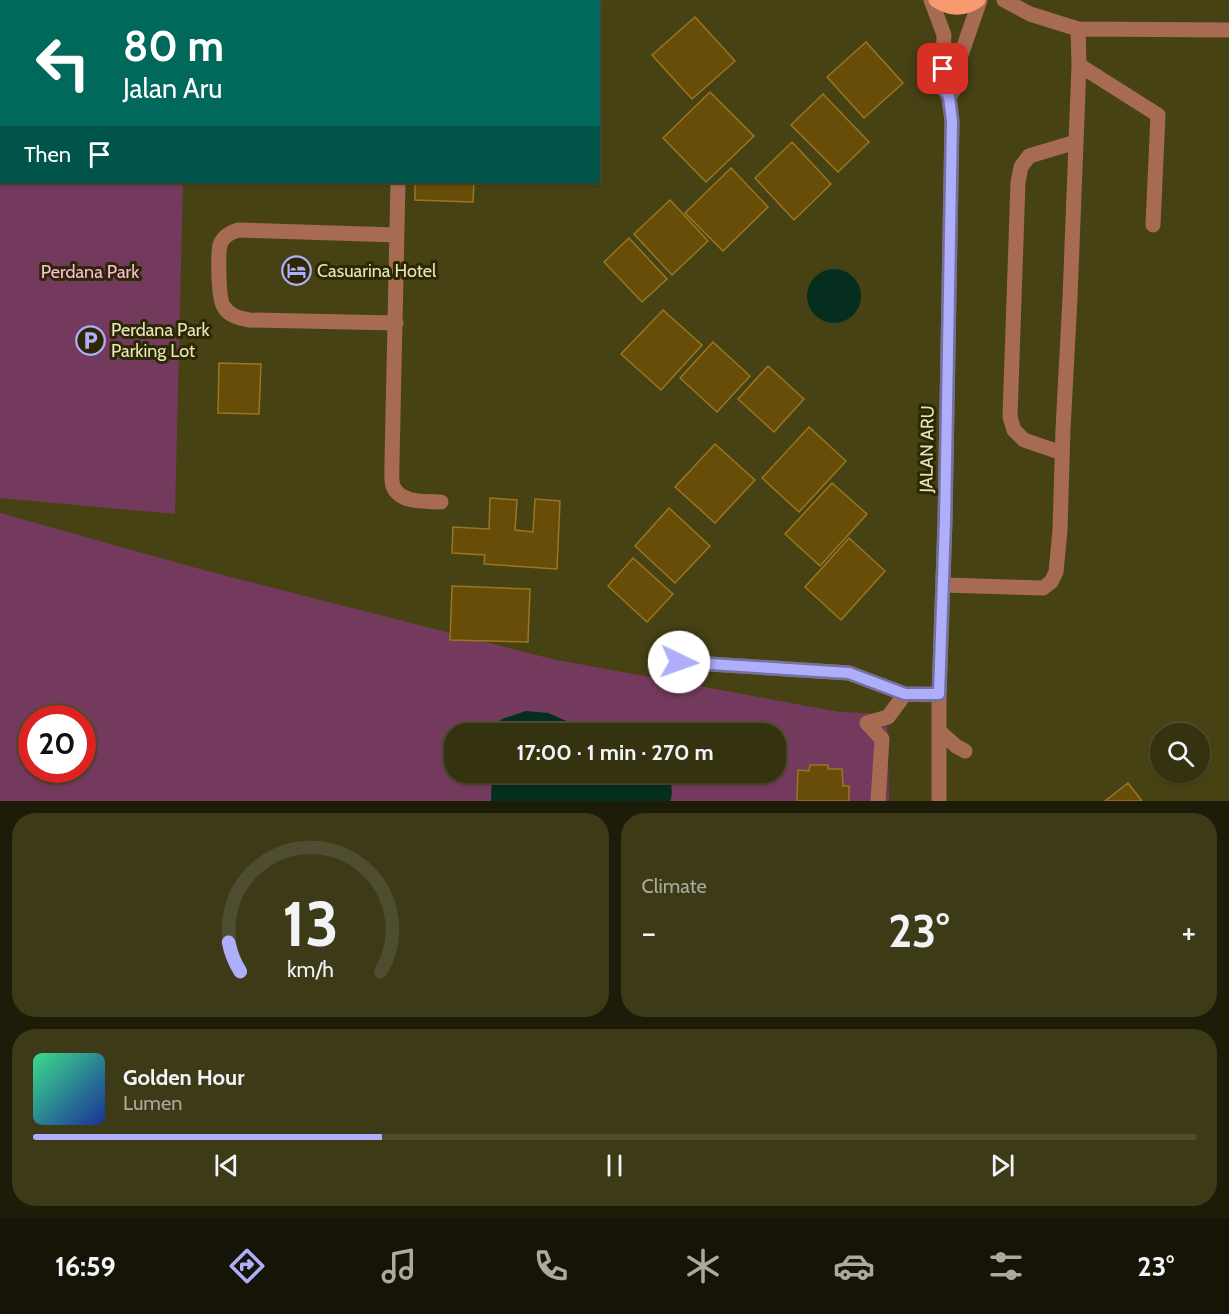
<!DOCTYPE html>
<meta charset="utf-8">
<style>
body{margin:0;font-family:Cabin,sans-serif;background:#3d3a18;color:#f1f3f6;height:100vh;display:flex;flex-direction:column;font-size:22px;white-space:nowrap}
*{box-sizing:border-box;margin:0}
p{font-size:20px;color:#aaaa9e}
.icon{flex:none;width:33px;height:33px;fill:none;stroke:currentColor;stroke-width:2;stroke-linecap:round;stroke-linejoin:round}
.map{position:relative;height:801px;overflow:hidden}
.drawer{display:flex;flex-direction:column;gap:12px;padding:12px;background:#1d1c08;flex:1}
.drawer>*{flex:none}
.banner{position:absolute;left:0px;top:0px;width:600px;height:183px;box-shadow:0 2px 4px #0004,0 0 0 2px #4f4d2f;background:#00695c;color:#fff;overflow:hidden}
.tools{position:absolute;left:1150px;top:723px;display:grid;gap:12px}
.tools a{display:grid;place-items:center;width:60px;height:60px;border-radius:50%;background:#35320f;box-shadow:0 2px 4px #0004,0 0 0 2px #4f4d2f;font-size:30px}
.speed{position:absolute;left:18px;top:705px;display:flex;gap:12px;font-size:30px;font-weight:700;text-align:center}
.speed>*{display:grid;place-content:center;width:78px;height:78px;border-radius:50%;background:#35320f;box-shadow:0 2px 4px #0004,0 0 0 2px #4f4d2f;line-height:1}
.speed .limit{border:9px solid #d22;background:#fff;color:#111}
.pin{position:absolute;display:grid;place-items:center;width:51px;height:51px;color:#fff;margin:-26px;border-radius:12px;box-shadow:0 3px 9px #0006}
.me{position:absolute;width:66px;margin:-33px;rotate:93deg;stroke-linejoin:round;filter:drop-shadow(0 0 4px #0008)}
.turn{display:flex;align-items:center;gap:21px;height:126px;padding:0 24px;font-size:27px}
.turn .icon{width:78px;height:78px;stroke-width:2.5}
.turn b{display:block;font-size:42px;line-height:51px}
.then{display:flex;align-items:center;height:57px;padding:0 24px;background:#0003;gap:12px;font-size:22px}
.big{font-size:45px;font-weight:700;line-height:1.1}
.drawer .card{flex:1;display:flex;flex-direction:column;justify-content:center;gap:9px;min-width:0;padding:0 21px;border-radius:24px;background:#3d3a18}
.drawer .dial{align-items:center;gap:0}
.dial svg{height:156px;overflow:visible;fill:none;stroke:#4f4d2f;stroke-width:7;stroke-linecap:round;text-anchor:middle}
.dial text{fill:#f1f3f6;stroke:none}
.song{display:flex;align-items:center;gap:18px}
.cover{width:72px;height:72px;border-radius:9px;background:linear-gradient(135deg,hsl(150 70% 55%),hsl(230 70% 35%))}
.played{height:6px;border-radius:3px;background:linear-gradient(90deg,#afaefa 30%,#4f4d2f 30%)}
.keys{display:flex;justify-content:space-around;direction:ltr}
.heat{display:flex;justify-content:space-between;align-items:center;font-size:33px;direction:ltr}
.drawer .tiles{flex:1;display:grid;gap:12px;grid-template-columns:1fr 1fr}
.card:last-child{grid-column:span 2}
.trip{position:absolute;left:444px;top:723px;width:342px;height:60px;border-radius:24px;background:#35320f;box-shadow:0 2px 4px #0004,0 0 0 2px #4f4d2f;font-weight:700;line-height:60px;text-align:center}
.menu{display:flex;height:96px;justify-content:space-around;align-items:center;background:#151406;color:#aaaa9e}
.menu .icon{width:42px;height:42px}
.menu .on{color:#afaefa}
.menu b{font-size:27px;color:#f1f3f6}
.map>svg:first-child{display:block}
.green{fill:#743a5d;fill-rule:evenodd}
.water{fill:#062e1f}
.building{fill:#684d08;stroke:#9a7621;stroke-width:1.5}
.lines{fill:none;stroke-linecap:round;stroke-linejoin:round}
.minor{stroke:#a66b51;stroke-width:15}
.major{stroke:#f9996f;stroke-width:15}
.route-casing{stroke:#7271a2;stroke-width:15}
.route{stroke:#afaefa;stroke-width:10}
.labels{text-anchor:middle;stroke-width:6;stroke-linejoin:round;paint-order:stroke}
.poi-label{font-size:18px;fill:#e8e5bc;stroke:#2c2803;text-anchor:start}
.park-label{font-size:18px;fill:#ffb8e0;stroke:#2c2803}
.street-label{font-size:18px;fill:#e8e5bc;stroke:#2c2803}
</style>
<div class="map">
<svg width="1229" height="801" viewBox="0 0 1229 801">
<rect width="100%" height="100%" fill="#474214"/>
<path class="green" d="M0,0L4,1L2,2V182H183L175,514L0,498Z
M0,513L207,571L552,659L840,712L887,714L889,801H0ZM32,718H82V770H32ZM454,734H776V772H454Z"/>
<path class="water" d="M807 296a27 27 0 1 1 54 0a27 27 0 1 1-54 0Z
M526,711L548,713L594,733H494V727L502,719Z
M492,773H666C671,781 674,792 670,801H491Z"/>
<path class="building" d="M285,0H351L285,2Z
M695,17L735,61L692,99L652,55Z
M866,42L903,83L864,118L827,77Z
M710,92L754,136L706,182L663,138Z
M823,94L869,142L838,172L791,125Z
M792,142L831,184L794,220L755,178Z
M731,168L768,207L723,251L685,213Z
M415,182H474L473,202L415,200Z
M670,200L708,241L672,275L634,234Z
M629,238L667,279L642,302L604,262Z
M663,310L702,345L661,390L621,354Z
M713,342L750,376L717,412L680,378Z
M219,363L261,364L259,414L218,413Z
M768,366L804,399L774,432L738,399Z
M809,427L846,461L799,512L762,478Z
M715,444L755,480L715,523L675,487Z
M832,483L867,514L820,566L785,534Z
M490,498L517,500L515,530L533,532L535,499L560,501L557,569L484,564L485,555L452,553L453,527L489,529Z
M669,508L710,546L675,583L635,546Z
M849,538L885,571L841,620L805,587Z
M633,558L673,594L647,622L608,586Z
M452,586L530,589L528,642L450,640Z
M810,765H828V769H842L843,786H849V801H797L798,770L809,771Z
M1128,783L1142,801H1105Z"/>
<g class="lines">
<path class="minor" d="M931,0L944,35L942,86L949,97L952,121L945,521L939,695V801
M1004,0L1030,14L1078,29L1229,30
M402,2V0
M1079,65L1158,115L1153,225
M949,97L955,88L961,55L980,0
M398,182L392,462C392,469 391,480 393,486C400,504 427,501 441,502
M396,323L249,320C240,318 229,316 224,307C218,300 218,254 220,245C223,236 230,233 238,230L397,235
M1062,453L1024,440L1014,430L1010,417L1018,182L1021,167L1029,156L1076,142
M943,585L1043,588L1051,582L1056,572L1060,530L1063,429L1070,298L1079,65L1078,29
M679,662L849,673L905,694
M939,731L956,746L965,751
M878,801L882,739L867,723L888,717L905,694L939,695"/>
<path class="major" d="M936,0C950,9 964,10 978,0"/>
</g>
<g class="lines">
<defs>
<path id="route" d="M679,662L849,673L905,694H939L945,521L952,121L949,97L942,86L943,69"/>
</defs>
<use href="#route" class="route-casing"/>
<use href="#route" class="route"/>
</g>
<defs>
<symbol id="hotel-ring" viewBox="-11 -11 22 22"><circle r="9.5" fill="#2c2803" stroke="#afaefa" stroke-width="1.5"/><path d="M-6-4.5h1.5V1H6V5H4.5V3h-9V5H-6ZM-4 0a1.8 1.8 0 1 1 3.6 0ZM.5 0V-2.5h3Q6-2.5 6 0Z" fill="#afaefa"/></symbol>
<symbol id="parking-ring" viewBox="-11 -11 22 22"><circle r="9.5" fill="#2c2803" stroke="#afaefa" stroke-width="1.5"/><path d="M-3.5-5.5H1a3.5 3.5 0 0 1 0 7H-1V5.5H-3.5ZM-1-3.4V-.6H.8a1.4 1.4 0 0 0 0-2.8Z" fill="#afaefa"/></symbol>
</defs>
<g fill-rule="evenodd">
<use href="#hotel-ring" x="280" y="254" width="33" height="33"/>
<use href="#parking-ring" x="74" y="324" width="33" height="33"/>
</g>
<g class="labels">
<g class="poi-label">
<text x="317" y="277">Casuarina Hotel</text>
<text x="111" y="336">Perdana Park<tspan x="111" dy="21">Parking Lot</tspan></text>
</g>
<g class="park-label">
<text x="90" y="278">Perdana Park</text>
</g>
<g class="street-label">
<text transform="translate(927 449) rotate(-89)" y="6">JALAN ARU</text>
</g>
</g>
</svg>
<div class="tools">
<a><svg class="icon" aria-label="search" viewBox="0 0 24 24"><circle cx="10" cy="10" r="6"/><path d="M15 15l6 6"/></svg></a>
</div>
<div class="speed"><div class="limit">20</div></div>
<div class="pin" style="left:943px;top:69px;background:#d93025"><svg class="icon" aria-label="arrive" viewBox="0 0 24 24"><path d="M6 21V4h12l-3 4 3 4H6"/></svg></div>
<svg class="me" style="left:679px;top:662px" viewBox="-20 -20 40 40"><circle r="19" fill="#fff"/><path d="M0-13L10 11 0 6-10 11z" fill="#afaefa"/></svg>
<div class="trip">17:00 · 1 min · 270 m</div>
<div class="banner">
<div class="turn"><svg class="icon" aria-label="left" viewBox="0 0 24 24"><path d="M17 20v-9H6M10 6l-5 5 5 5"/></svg><div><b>80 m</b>Jalan Aru</div></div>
<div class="then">Then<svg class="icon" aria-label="arrive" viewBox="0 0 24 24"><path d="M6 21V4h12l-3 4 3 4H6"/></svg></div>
</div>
</div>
<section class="drawer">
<div class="tiles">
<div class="card dial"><svg viewBox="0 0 100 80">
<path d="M14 69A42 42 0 1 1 86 69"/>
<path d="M14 69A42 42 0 0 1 8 54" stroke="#afaefa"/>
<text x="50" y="56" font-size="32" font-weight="700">13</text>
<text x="50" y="72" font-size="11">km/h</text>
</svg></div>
<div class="card"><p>Climate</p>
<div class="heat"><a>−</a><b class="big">23°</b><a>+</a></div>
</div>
<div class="card">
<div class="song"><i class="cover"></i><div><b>Golden Hour</b><p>Lumen</p></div></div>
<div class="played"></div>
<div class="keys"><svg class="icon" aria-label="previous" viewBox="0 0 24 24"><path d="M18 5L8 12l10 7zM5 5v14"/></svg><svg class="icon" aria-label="pause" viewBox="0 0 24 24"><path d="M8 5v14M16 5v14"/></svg><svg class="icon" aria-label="next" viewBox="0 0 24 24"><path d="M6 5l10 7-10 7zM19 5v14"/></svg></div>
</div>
</div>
</section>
<nav class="menu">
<b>16:59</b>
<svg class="icon on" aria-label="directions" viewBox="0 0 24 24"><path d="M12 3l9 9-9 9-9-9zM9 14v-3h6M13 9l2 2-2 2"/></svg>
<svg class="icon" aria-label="music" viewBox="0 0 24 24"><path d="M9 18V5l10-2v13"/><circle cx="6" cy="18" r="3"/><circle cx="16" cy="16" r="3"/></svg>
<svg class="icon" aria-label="phone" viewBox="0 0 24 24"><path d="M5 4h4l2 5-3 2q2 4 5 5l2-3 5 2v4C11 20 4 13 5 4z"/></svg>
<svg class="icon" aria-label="climate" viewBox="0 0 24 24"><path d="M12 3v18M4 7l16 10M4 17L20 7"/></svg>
<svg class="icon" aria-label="car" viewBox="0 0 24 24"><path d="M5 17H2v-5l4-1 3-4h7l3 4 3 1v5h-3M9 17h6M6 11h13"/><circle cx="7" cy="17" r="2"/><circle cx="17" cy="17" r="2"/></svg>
<svg class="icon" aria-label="filters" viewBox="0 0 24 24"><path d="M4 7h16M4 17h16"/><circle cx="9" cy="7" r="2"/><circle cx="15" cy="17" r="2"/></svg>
<b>23°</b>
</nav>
